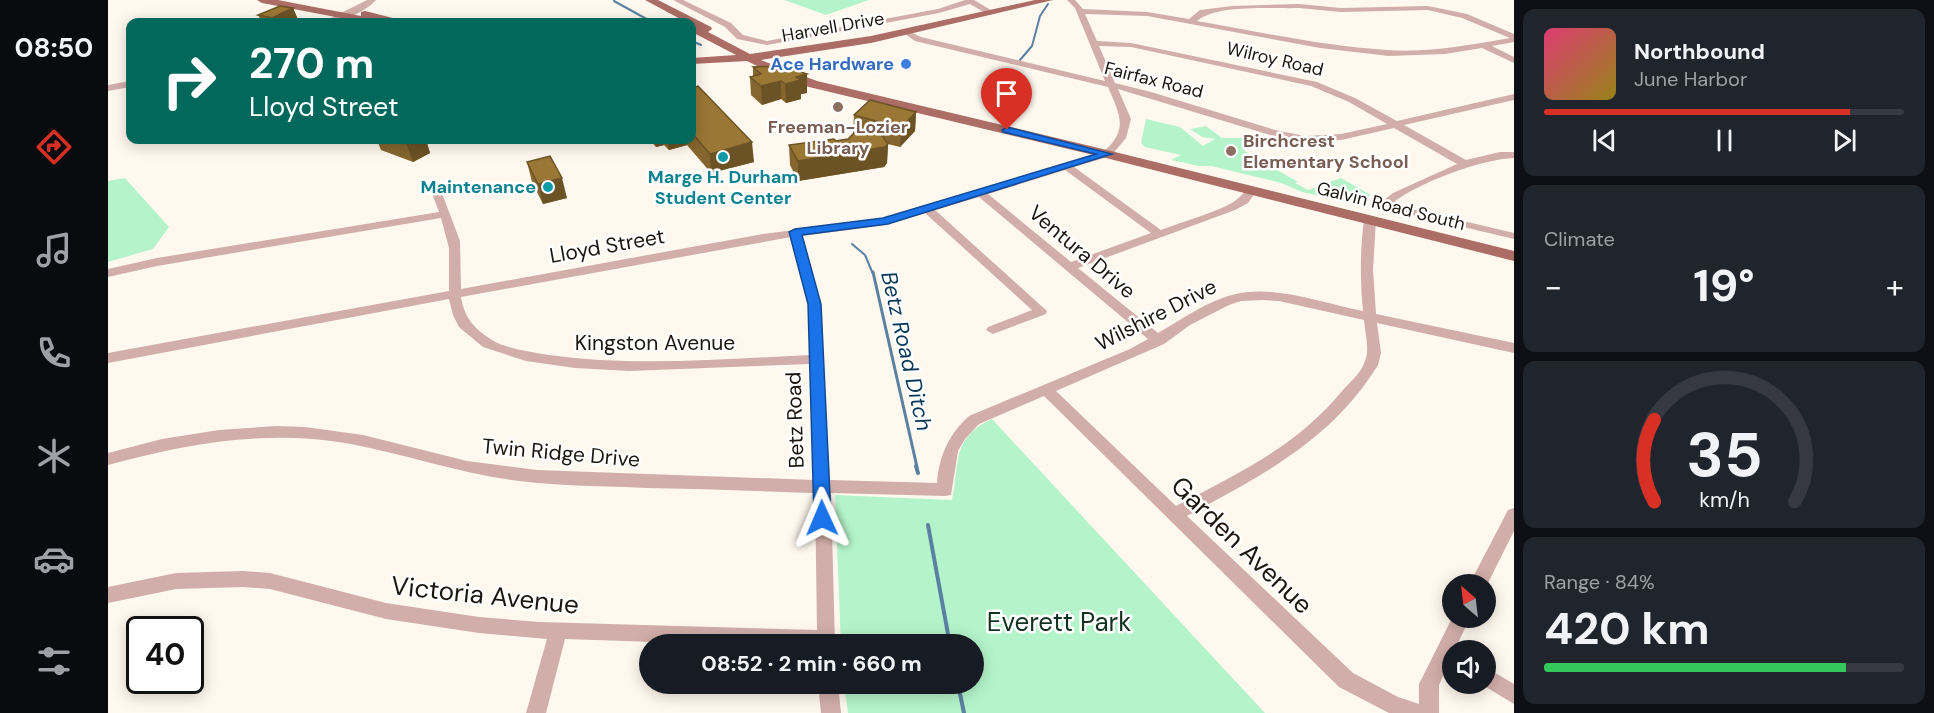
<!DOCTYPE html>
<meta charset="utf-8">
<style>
body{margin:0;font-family:"DM Sans",sans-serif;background:#20242c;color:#f1f3f6;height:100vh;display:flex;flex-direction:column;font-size:22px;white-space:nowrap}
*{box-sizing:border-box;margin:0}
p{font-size:20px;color:#9ea1a6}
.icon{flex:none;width:33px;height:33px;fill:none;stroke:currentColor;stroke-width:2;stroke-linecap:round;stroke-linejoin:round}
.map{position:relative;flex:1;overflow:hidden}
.sheet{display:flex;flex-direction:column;gap:9px;padding:9px;background:#0d0f14;width:420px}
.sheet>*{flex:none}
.guide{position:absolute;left:18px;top:18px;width:570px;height:126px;border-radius:12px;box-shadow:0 3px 15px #0003;background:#00695c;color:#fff;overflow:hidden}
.needle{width:39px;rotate:332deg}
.buttons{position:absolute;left:1334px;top:574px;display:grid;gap:12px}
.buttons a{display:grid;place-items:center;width:54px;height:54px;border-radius:50%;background:#171b24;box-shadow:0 3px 15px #0003;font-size:30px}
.speed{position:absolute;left:18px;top:616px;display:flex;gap:12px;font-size:30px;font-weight:700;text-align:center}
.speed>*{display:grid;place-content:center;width:78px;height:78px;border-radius:50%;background:#171b24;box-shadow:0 3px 15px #0003;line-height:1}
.speed .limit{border:3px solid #111;border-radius:9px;background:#fff;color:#111}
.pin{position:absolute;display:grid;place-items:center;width:51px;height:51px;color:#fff;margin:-62px -26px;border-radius:50% 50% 50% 0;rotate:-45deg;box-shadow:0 0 6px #0007}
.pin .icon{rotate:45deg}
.me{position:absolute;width:66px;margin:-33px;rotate:359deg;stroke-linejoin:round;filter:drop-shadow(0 0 4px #0008)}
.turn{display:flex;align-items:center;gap:21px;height:126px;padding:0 24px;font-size:27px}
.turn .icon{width:78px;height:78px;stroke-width:2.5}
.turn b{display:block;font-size:42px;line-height:51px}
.big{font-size:45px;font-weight:700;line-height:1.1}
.sheet .card{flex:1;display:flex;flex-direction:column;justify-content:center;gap:9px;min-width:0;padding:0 21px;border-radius:12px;background:#20242c}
.sheet .dial{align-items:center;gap:0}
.dial svg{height:156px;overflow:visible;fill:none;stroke:#363941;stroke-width:7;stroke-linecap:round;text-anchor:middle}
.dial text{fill:#f1f3f6;stroke:none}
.song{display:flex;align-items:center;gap:18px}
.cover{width:72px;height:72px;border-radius:9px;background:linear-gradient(135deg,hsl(340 70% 55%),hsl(50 70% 35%))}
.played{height:6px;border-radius:3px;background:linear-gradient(90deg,#d93025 85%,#363941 85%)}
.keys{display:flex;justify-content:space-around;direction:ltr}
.heat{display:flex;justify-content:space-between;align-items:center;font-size:33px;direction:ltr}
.charge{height:9px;border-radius:4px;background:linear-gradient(90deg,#34c759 84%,#363941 0)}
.trip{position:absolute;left:531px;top:634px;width:345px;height:60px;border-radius:30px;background:#171b24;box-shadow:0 3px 15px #0003;font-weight:700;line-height:60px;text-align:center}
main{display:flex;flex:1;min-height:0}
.dock{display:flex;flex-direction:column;width:108px;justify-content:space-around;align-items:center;background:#090b0e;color:#9ea1a6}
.dock .icon{width:42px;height:42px}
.dock .active{color:#d93025}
.dock b{font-size:27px;color:#f1f3f6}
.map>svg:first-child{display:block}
.green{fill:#b5f4ca}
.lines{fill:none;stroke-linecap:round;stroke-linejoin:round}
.stream-far2{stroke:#5a81a1;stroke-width:2}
.stream-far1{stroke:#5a81a1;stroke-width:3}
.stream{stroke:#5a81a1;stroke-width:4}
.minor{fill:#d1aea9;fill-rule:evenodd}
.major{fill:#ab6d66;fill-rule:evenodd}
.wall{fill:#85662e}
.shaded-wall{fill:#6c5326}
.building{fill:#9b7736;stroke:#6c5326;stroke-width:1.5}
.route{fill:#1a73e8;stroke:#114b97;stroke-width:1.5}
.shop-dot{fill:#3f7fe0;stroke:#fff;stroke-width:2}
.education-dot{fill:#8d6e63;stroke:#fff;stroke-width:2}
.culture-dot{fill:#0f9aa8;stroke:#fff;stroke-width:2}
.labels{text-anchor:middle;stroke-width:5;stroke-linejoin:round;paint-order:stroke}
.far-street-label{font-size:18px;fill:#1c160e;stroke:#fff}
.far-shop-label{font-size:18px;font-weight:bold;fill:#366cbe;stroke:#fff;text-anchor:end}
.far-education-label{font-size:18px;font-weight:bold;fill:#785e54;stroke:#fff}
.far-culture-label{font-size:18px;font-weight:bold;fill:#0d838f;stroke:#fff}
.street-label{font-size:21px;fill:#1c160e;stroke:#fff}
.water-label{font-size:22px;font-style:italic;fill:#083757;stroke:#fff}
.near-street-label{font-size:26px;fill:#1c160e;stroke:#fff}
.near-park-label{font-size:26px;fill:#143220;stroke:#fff}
</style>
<main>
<nav class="dock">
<b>08:50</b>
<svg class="icon active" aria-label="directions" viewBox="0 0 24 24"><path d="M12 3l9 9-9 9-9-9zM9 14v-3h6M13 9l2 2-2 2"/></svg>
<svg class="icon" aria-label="music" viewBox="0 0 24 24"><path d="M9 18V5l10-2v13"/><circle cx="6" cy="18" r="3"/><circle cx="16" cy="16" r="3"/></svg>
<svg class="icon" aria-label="phone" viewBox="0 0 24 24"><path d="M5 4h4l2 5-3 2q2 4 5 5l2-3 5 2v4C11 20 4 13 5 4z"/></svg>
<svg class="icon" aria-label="climate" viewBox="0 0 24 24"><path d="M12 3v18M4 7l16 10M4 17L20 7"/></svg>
<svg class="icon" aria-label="car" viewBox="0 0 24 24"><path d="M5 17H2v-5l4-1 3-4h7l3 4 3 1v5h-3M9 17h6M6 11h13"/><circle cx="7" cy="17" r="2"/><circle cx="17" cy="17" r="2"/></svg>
<svg class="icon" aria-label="filters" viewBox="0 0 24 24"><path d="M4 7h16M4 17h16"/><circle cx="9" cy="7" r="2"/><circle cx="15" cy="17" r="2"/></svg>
</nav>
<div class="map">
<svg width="1406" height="713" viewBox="0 0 1406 713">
<rect width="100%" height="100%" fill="#fff8ee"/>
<path class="green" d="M676,0H761L718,15Z
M1038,119L1072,127L1095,146L1107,139L1094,137L1082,129L1098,126L1114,138H1135L1141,143L1136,145L1140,148L1135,150L1190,182L1187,183L1200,190L1233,178L1263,195L1243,203L1194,192L1173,183L1103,166H1090L1063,160L1073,155L1037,147L1033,143Z
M17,178L61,227L45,249L0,262V181Z
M884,419L1157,713H740L736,684H866V645H733L727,495L844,500C852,463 843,438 884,419Z"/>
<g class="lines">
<path class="stream-far2" d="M506,1L544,22
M584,41L593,45
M912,60L924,46L932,16L940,4
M744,244L757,255L765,274"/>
<path class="stream-far1" d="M765,272L809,467"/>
<path class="stream" d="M808,466L810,473
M820,525L842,645
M850,684L856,713"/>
<path class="minor" d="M259,0H268C257,12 231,24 215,22Z
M565,0H575L623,23L635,35L659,41L830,9L857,0H866L888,13L881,15L862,4L831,13L659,45L629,39L617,27Z
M959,0H967L975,9L1039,12L1081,19L1092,10L1124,6L1191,4L1233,8L1320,6L1359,14L1406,34V42L1384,46L1406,57V63L1374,48L1337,54L1281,56L1212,48L1039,16L977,14L989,41L1023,43L1209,82L1247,98L1289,121L1406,94V100L1296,125L1358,160L1392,152H1406V158C1374,159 1313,182 1287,201L1300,208L1406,233V239L1292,212L1276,204V200L1285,193L1349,164L1286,128L1233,140L1197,142L1162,135L1010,89L1023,119L1018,138L1003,156L966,167L1053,230C1076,221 1100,215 1122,204C1131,200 1136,190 1144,187L1149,190L1140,203L1127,210L970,268L1050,333C1075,319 1100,300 1128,294C1169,285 1215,303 1255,311C1252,280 1252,250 1256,220L1262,217L1268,220L1265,270L1268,314L1406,343V353L1269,323L1273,353L1270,365C1223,441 1154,475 1079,516L1245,673L1290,697L1311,704V684L1344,618H1362L1346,651H1344V656L1331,685V713H1281L1231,687L936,396L871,424L857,439L850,451L843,495L837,496L723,493L727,645H637L457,639L438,713H418L439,639L371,633L278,619L162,589L135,587L68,589L0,603V587L68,573L135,571L162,573L278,603L371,617L432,622L709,630L707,493C651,491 595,489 539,488C496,486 454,486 411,481C354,474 300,455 243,444C161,429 79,443 0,465V453L54,439L111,430L169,426L197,427L255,435L359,461L429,470L707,480L702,364L521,371L467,368L418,361L375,347L351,327L345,315L341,299L0,363V353L341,291V248L333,218L49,266L0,277V269L49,258L331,212L322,188L327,185L332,188L352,241L353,289L655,234L775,219L995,152C1022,130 1011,113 1000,87L807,41L794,32L798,30L813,37L997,81L967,8ZM1191,8L1233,12L1320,10L1354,18L1402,38C1362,45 1320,53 1279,50C1215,46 1152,32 1089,21C1109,4 1164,9 1191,8ZM991,46L1023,47L1203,86L1241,102L1279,124L1233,134L1197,136L1167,130L1043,92L1007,83ZM957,170L1043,233L963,262L880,194ZM871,197L1040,339L1022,349L861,416C841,434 831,456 829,483L722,480L712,304L694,236L776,225L817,213L924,310L880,327L878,330L885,334L938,314L939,311L827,210ZM683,237L700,304L702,355C615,359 527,367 441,355C423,352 399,349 384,340C366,329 356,317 353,297ZM1154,300L1171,301L1256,320C1257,333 1262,349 1257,361C1254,372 1242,382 1235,390C1188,447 1131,473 1068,506L948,391L1056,344L1082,325L1121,305L1133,301Z
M22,81V87L0,91V85Z
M1406,508V531L1377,589V585H1361L1400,510Z
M1377,667L1406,684V704L1373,684H1377Z
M710,684H730L733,713H713Z"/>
<path class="major" d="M149,0H170L253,16V12L257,11L301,22L272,20L273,22H254L154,3Z
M537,0H550L603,27L604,29L600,32L642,54L763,36L927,0H945L763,43L653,60L709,81L999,150L1406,251V261L998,158L701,87L659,71L639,61L584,64V58L628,55L584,32V22H578Z"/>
</g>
<path class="wall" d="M185,8L191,22H154L150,15Z
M645,67L699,74V93L693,94V99L678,103L673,99L654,105L643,95L642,77L645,76Z
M584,88L646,162L603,173L579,145L561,150L556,145L548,147L542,140H584Z
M808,112L807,131L792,147L780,144L779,163L776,167L690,181L682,165L681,145L740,139L745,134L746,115Z
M269,140H318L322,153L305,162L273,150Z
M419,162L459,198L435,204L424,182Z"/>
<path class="shaded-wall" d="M185,8L191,22H166L164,18Z
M699,74V93L693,94V99L678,103L677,84L688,77Z
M673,81V99L654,105L653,86Z
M808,112L807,131L792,147L793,128Z
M304,140H318L322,153L305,162L298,143Z
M547,140H556V145L548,147Z
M559,140H579V145L561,150Z
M644,142L646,162L603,173L602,154Z
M780,144L779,163L776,167L690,181V161Z
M454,178L459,198L435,204L430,184Z"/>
<path class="building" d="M172,6L185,8L164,18L150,15Z
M673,66L699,74L688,77L693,80L677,84L673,81L653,86L642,77L653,74L645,67Z
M590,86L644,142L602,154L584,133V88Z
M762,100L808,112L793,128L746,115Z
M768,127L780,144L777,147L690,161L681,145L726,139L728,141L740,139L749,130Z
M288,140H304L298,143Z
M442,156L454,178L430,184L419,162Z"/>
<path class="route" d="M899,127L1004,154L780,224L694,235L713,304L723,518L720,522L714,524L709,522L706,518L700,304L681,232L687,229L775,218L988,154L895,132L894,130Z"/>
<circle class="shop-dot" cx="798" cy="64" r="6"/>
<g class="education-dot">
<circle cx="730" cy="107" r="6"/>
<circle cx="1123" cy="151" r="6"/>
</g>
<g class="culture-dot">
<circle cx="615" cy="157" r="6"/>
<circle cx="440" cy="187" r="6"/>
</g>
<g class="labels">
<g class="far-street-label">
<text transform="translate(725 27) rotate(-10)" y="6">Harvell Drive</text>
<text transform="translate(1167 59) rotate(13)" y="6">Wilroy Road</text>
<text transform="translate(1046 80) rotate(14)" y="6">Fairfax Road</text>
<text transform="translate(1283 206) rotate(14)" y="6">Galvin Road South</text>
</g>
<g class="far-shop-label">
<text x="786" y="70">Ace Hardware</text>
</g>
<g class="far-education-label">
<text x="730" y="133">Freeman-Lozier<tspan x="730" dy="21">Library</tspan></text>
<text x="1135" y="147" text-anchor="start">Birchcrest<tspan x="1135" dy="21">Elementary School</tspan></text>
</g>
<g class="far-culture-label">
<text x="615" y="183">Marge H. Durham<tspan x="615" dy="21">Student Center</tspan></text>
<text x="428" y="193" text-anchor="end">Maintenance</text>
</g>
<g class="street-label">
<text transform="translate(499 246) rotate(-10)" y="7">Lloyd Street</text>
<text transform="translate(974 252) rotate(40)" y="7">Ventura Drive</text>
<text transform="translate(1048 315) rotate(-27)" y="7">Wilshire Drive</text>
<text x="547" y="350">Kingston Avenue</text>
<text transform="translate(687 420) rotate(-92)" y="7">Betz Road</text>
<text transform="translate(453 453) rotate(5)" y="7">Twin Ridge Drive</text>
</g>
<g class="water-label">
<text transform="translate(799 351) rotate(77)" y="8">Betz Road Ditch</text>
</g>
<g class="near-street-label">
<text transform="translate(1134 545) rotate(44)" y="9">Garden Avenue</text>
<text transform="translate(377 595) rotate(6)" y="9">Victoria Avenue</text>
</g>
<g class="near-park-label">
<text x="951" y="631">Everett Park</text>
</g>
</g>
</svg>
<div class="buttons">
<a><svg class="needle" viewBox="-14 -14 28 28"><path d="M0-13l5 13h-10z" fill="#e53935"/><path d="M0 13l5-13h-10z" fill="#9ea1a6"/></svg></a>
<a><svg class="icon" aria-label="sound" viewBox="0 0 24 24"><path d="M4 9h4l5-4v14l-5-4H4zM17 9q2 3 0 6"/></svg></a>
</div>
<div class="speed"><div class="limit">40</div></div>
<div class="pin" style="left:899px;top:130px;background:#d93025"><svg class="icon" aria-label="arrive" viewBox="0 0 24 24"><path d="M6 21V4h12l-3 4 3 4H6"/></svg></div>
<svg class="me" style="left:714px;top:518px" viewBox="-20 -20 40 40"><path d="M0-17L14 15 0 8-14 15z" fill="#1a73e8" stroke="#fff" stroke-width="4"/></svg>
<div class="trip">08:52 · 2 min · 660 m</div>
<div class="guide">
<div class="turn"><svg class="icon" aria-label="right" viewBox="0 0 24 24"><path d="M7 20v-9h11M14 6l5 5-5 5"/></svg><div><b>270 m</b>Lloyd Street</div></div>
</div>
</div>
<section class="sheet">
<div class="card">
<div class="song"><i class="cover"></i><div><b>Northbound</b><p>June Harbor</p></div></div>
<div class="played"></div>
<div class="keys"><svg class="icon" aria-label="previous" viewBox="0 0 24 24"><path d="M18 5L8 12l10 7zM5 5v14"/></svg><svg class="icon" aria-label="pause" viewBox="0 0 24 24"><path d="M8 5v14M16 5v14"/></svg><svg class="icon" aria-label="next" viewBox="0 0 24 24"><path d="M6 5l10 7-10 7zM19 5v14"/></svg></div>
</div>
<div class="card"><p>Climate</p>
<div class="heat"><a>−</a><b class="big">19°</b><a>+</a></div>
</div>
<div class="card dial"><svg viewBox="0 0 100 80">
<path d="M14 69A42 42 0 1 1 86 69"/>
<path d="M14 69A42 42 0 0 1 14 27" stroke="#d93025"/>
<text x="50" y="56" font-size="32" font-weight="700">35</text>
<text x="50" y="72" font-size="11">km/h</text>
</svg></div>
<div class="card"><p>Range · 84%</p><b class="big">420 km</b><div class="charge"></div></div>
</section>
</main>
